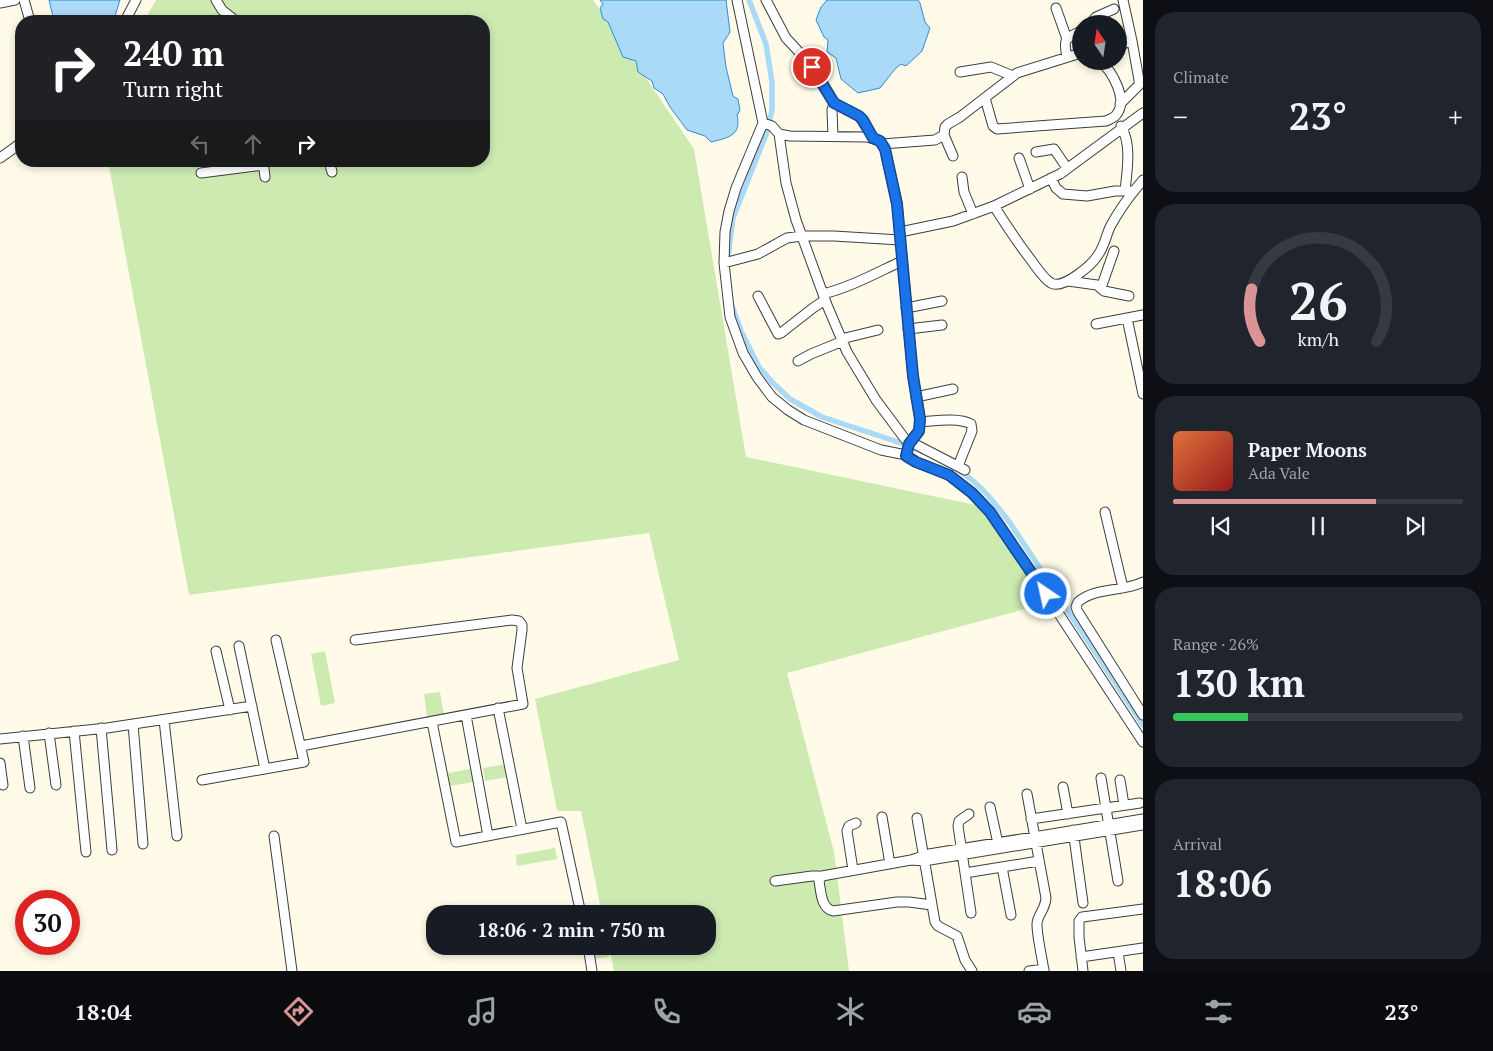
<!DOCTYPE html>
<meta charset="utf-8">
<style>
body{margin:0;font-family:"PT Serif",serif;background:#20242c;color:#f1f3f6;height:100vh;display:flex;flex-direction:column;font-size:19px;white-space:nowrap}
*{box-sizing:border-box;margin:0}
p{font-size:16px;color:#9ea1a6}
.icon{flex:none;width:28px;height:28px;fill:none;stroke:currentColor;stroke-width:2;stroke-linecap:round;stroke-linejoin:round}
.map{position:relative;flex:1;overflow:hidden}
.side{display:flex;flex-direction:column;gap:12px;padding:12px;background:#0d0f14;width:350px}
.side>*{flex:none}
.top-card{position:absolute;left:15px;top:15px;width:475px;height:152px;border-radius:20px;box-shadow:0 2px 8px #0003;background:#202124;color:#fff;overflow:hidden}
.needle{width:32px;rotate:347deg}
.controls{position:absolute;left:1072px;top:15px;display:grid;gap:10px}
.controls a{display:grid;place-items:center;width:55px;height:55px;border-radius:50%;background:#171b24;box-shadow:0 2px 8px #0003;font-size:25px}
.speed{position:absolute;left:15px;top:890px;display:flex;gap:10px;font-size:25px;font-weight:700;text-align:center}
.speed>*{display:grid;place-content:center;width:65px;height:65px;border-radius:50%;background:#171b24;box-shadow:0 2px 8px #0003;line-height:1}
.speed .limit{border:8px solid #d22;background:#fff;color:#111}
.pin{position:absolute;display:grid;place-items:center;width:42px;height:42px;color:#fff;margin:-21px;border:2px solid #fff;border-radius:50%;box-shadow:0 1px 5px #0007}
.me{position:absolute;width:55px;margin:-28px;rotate:326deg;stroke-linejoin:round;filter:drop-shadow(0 0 4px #0008)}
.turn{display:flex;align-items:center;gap:18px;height:105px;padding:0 25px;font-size:22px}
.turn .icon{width:65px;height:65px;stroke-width:2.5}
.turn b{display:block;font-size:35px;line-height:42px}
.lanes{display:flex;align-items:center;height:48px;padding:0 25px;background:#0003;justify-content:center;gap:25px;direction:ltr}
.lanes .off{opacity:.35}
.big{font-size:38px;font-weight:700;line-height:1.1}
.side .tile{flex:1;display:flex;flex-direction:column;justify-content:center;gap:8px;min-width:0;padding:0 18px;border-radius:20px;background:#20242c}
.side .dial{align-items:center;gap:0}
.dial svg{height:130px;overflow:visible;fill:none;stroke:#363941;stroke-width:7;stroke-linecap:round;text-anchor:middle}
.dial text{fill:#f1f3f6;stroke:none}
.song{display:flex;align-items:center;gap:15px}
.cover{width:60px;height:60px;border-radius:8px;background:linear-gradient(135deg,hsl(20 70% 55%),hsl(0 70% 35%))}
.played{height:5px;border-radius:2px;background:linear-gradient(90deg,#da9496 70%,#363941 70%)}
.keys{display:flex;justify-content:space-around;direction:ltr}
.heat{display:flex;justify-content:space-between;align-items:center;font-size:28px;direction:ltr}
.charge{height:8px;border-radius:4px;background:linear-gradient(90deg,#34c759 26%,#363941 0)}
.trip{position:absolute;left:426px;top:905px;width:290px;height:50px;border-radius:20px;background:#171b24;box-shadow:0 2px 8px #0003;font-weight:700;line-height:50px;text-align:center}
.dock{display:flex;height:80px;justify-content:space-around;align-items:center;background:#090b0e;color:#9ea1a6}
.dock .icon{width:35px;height:35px}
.dock .selected{color:#da9496}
.dock b{font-size:22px;color:#f1f3f6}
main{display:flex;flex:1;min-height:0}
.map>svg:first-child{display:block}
.green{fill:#cdeab1}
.water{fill:#abd9f8;stroke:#308cd2}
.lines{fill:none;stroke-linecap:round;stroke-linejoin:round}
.canal{stroke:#abd9f8;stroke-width:5.5}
.minor-casing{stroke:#3e3e3e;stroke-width:11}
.minor{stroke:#fff;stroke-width:9}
.route-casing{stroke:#114b97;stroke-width:12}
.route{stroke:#1a73e8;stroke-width:9}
</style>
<main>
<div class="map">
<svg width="1143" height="971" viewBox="0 0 1143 971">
<rect width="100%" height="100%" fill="#fffbe8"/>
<path class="green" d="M156,0H593L694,149L746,457L985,507L1051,602L787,673L834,852L849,971H614L609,946H708V914H602L581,811H557L535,699L679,660L649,533L189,595L108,161H484V21H144Z
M325,651L335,703L321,706L311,654Z
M440,692L444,715L427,718L424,694Z
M506,764L508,777L485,781L483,768Z
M470,769L473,782L450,786L448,773Z
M555,848L557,859L517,866L516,855Z
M598,946H607L609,957L594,959L592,947Z"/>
<path class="water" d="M49,0H120L115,16L116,21H54Z
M600,0H726L730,32L723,43L726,67L733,96L738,99L740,110L737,115C742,136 727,138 711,142L705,136L687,130L670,107L663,94L654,88L652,81L638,72L636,61L623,57L608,22L603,19L600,8L603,4Z
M827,0H918L920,3L925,22L930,28L922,51L906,66L901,64L895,69L880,88L858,93L841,79L836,58L827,52L828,40L824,37L816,20L821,7Z"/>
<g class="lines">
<path class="canal" d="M728,257L733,218L767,132L772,110V82L766,44L749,0
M732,306L741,331L759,367L773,383L790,399L822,417L898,442L921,451
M960,471C981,485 995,503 1010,523L1143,725"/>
<defs>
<path id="minor" d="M24,0L30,21
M216,0L222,10L236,21
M737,0L763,123L736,188L729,211L725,232L724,263L730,317L743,353L757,377L772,397L788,410L804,420L881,450L906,455L916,462L949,475L972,493L990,512L1040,585L1143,742
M766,0L786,38L813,67L834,103L860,117L873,138
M0,3L15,0
M1056,8L1067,39
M125,21L136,0
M1090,24L1096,17L1114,9
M1119,45L1132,41
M1067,57C1063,38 1065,39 1081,31
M960,72L991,67L1013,76
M985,98L993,126L997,129L1106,121C1110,119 1114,118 1116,115C1129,100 1112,71 1100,61
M1120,104L1139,85V80L1132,41L1123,0
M763,123L772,126L779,134L786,183L796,220L827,305L847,352L876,400L905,439L965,470
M1121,126C1132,145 1127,170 1125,191
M779,134L790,136L867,137L880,141L885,149L897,203L913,376L920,419L919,431L909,443L906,455
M944,135L953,156
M833,136L832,110L834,103
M882,144L935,140L944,135L945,127L948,124L960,117L1017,73L1081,53
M1036,152L1054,149L1067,168
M0,158L21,143
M1019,158L1030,189
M263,161L265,177
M329,161L332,172
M201,173L263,165
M962,177L964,192L973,214
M1051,178L1056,188L1063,194L1087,196L1115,191H1134
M994,206C1006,225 1018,243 1031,260C1037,268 1043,278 1051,283C1063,290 1092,265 1098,255C1104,247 1106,236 1110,227C1119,210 1130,195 1143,180
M900,232L953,221L994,206L1060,174L1143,113
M724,263L758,254L787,238L802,236H834L900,240
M1068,281L1097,285L1104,291L1129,296
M1101,288L1114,251
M823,294C851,287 876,273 902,261
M758,296L778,334L781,333L813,308L825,300
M906,308L942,301
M1127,318L1143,394
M1096,324L1143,315
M908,329L942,325
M841,339L878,330
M798,361L811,354L843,341
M916,397L953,389
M920,422C934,421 959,417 971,424L972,431L958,466
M1105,512L1123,588
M1143,582C1123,592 1095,587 1078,602L1076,607L1078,612L1143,715
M239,646L265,769
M216,651L230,710
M498,708L522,829
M466,715L488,836
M164,720L177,836
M432,722L456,842L561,822L581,914
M133,724L143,844
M101,728L112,850
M74,731L86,852
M49,733L56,785
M23,736L30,788
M0,739L107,728L252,706
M301,746L523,704L517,668L522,630V625L519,621L512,620L355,640
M0,763L3,785
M1101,778L1118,881
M202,780L304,762L276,640
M1120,780L1124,805
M1063,787L1068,814
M1027,794L1046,898C1045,911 1037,915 1037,924C1037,937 1042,957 1044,971
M990,807L999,848
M969,814L959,821L958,826L971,913
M882,817L890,864
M917,818L935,922L938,926L957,936L965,960L972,971
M1031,819L1140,803
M1143,819L929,854L911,860L924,861L1143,825
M1073,830L1083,903
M274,836L292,971
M911,860L822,876L819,881C821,892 821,908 833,911L897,902H909L932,905
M1002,867L1011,915
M853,870L847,831L849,826L856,823
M965,873L1039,861
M775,881L812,876H819L820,878
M588,946L592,971
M1118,952L1121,971
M1081,957L1143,948
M1029,971L1044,969
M1083,971L1079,937V921L1082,917L1090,916L1143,909"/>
</defs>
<use href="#minor" class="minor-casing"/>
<use href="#minor" class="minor"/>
</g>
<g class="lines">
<defs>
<path id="route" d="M812,67L834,103L859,116L863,120L873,138L880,141L885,149L897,204L913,376L920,419L919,431L909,444L906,456L916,462L949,475L972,493L990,512L1046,594"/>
</defs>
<use href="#route" class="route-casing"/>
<use href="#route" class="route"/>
</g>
</svg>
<div class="controls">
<a><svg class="needle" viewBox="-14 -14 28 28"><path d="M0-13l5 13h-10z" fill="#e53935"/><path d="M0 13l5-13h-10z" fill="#9ea1a6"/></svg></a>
</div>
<div class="speed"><div class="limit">30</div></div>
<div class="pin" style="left:812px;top:67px;background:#d93025"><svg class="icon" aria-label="arrive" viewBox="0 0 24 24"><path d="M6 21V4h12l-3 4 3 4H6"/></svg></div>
<svg class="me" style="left:1046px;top:594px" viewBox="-20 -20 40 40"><circle r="17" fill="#1a73e8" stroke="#fff" stroke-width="3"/><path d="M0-11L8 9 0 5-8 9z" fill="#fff"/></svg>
<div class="trip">18:06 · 2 min · 750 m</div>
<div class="top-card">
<div class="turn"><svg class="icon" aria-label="right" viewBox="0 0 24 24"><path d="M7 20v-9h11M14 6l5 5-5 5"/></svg><div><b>240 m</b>Turn right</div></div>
<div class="lanes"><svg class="icon off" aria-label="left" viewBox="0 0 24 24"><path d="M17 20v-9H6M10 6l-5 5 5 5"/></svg><svg class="icon off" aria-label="ahead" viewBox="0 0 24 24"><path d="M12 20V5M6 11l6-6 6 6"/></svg><svg class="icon" aria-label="right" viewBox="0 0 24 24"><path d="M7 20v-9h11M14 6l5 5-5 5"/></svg></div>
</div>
</div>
<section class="side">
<div class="tile"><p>Climate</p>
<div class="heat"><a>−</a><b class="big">23°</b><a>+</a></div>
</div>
<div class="tile dial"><svg viewBox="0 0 100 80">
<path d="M14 69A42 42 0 1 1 86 69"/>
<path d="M14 69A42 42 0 0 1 9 37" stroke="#da9496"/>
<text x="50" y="56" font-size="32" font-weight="700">26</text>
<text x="50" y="72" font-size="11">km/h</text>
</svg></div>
<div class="tile">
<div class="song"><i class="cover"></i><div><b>Paper Moons</b><p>Ada Vale</p></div></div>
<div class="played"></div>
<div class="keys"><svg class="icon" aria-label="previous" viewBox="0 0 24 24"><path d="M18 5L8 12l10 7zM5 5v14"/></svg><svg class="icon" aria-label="pause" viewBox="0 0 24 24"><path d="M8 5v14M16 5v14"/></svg><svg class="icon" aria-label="next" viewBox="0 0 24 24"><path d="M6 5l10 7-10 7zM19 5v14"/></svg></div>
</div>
<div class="tile"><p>Range · 26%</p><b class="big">130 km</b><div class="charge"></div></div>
<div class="tile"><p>Arrival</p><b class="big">18:06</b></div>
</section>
</main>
<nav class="dock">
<b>18:04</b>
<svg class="icon selected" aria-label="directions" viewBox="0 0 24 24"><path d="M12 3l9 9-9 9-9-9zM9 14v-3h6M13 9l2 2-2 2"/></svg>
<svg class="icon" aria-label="music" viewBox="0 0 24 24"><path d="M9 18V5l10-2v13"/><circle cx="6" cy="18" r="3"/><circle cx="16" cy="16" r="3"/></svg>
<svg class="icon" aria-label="phone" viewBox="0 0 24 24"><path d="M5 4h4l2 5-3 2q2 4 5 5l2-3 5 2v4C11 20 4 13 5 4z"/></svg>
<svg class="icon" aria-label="climate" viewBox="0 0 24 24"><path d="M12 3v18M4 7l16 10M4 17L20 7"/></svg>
<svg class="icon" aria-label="car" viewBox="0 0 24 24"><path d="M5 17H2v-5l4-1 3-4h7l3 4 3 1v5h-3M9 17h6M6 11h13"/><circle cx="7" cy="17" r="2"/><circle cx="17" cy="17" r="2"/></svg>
<svg class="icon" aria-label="filters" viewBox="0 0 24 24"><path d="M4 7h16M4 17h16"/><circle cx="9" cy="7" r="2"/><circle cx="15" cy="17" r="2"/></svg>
<b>23°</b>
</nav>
